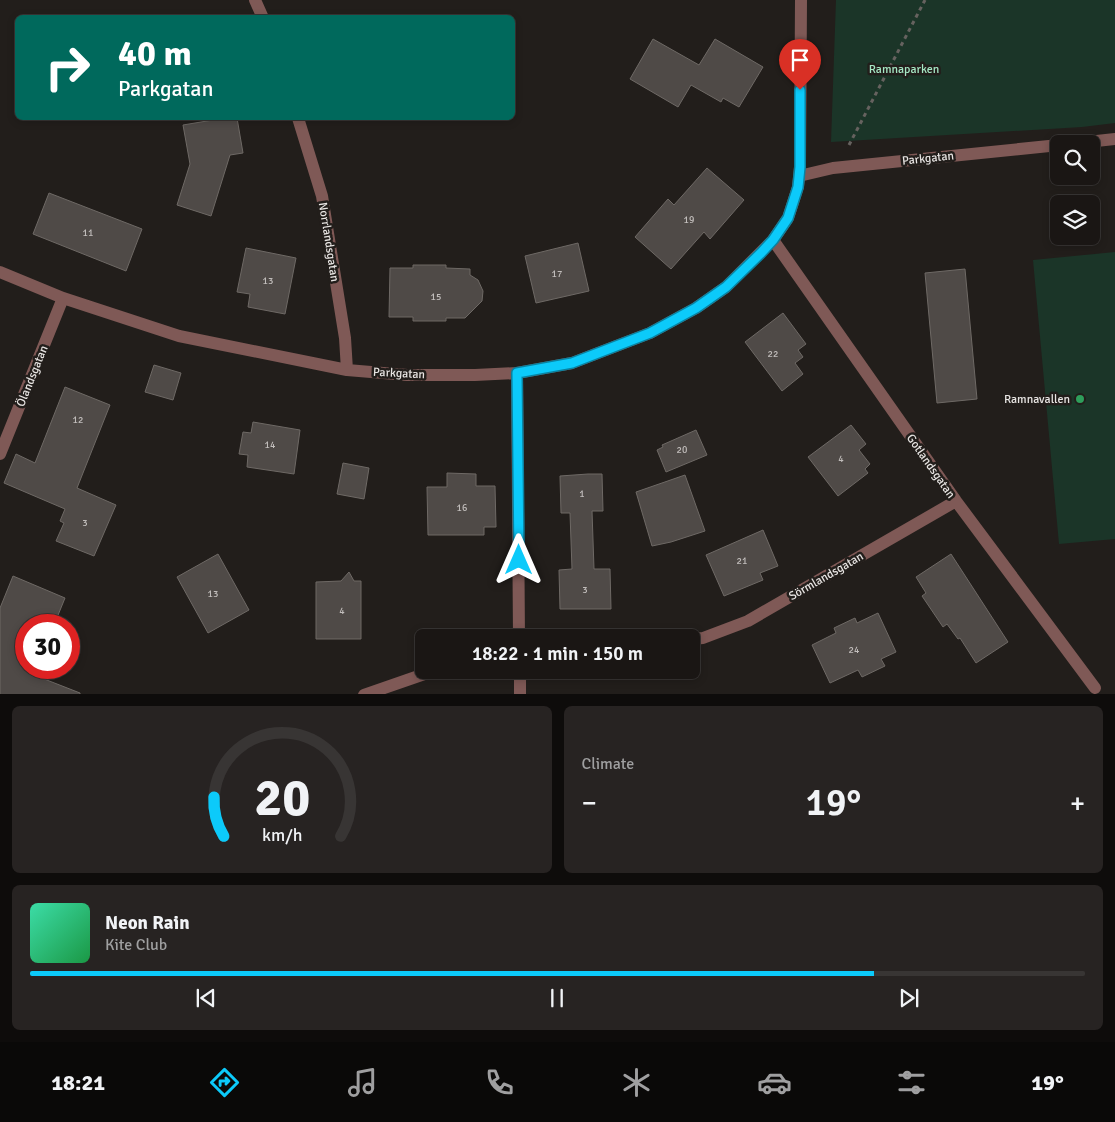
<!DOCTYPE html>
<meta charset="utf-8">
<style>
body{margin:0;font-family:Signika,sans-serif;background:#272322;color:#f1f3f6;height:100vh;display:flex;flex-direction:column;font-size:19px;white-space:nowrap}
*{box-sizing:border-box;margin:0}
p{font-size:16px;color:#9f9fa0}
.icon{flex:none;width:28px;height:28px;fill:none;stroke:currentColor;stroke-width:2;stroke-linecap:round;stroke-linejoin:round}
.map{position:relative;height:694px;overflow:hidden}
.drawer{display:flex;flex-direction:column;gap:12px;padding:12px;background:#0e0c0b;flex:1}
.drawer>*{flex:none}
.banner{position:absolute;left:15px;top:15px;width:500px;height:105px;border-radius:8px;box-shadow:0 2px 8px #0003,0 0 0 1px #383534;background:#00695c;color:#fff;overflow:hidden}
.fabs{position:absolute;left:1050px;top:135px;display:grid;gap:10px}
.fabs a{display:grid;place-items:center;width:50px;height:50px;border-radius:8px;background:#1a1614;box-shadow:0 2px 8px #0003,0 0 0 1px #383534;font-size:25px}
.speed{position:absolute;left:15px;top:614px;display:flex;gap:10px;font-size:25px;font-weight:700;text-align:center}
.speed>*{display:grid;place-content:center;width:65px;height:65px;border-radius:50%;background:#1a1614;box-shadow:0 2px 8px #0003,0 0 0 1px #383534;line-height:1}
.speed .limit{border:8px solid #d22;background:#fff;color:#111}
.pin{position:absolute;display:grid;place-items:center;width:42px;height:42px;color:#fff;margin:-51px -21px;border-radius:50% 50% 50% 0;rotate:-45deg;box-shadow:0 0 5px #0007}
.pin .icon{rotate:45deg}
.me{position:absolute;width:55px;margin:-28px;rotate:0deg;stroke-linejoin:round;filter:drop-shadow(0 0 4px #0008)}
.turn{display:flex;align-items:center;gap:18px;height:105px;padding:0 20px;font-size:22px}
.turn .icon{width:65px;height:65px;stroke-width:2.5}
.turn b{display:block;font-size:35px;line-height:42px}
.big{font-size:38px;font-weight:600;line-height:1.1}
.drawer .widget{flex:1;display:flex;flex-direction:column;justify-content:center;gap:8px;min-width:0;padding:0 18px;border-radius:8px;background:#272322}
.drawer .dial{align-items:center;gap:0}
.dial svg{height:130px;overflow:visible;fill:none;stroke:#383534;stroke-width:7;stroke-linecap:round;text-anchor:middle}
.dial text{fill:#f1f3f6;stroke:none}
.song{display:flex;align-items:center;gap:15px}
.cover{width:60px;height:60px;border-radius:8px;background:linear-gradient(135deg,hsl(160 70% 55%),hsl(140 70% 35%))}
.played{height:5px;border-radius:2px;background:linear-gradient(90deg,#0ccafa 80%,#383534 80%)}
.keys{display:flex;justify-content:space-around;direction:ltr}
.heat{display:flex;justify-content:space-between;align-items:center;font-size:28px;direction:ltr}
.drawer .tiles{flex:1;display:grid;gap:12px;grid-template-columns:1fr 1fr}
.widget:last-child{grid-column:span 2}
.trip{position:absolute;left:415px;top:629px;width:285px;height:50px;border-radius:8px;background:#1a1614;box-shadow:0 2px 8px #0003,0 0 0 1px #383534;font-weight:600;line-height:50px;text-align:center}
.dock{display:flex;height:80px;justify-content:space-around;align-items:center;background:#0a0908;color:#9f9fa0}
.dock .icon{width:35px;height:35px}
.dock .current{color:#0ccafa}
.dock b{font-size:22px;color:#f1f3f6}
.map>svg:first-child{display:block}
.green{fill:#1b3528}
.building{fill:#4f4a47;stroke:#6e6965}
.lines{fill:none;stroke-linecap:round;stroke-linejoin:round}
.path{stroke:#66625f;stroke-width:3;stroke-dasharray:4 4;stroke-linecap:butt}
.minor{stroke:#7f5956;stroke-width:12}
.route-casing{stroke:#0883a2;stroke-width:12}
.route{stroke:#0ccafa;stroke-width:9}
.leisure-dot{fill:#2e9e5b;stroke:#221e1b;stroke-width:2}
.labels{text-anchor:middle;stroke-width:5;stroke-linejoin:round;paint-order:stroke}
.number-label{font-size:10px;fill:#c2bebc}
.park-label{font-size:12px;fill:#a5e7c4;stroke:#221e1b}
.street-label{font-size:12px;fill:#e8e5e3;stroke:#221e1b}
.poi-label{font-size:12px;fill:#e8e5e3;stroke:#221e1b;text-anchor:end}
</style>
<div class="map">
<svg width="1115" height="695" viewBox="0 0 1115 695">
<rect width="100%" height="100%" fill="#221e1b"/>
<path class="green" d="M836,0H1115V123L1082,127L831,142Z
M1115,252V539L1059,544L1033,260Z"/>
<path class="building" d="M653,39L699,65L715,39L763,67L739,107L723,98L721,102L691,85L678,107L630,79Z
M225,118H237L243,153L230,155L211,216L177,205L190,164L183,125Z
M707,168L744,200L710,239L704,232L671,269L635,237L668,199L674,205Z
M49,193L142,229L126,271L33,234Z
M578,243L589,291L536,303L525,256Z
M246,248L296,258L285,314L248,307L250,294L237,292Z
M413,265H446V268L470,269V275L478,280L483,291L482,301L465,318H446V321H413V317H389L390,268H413Z
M965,269L977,399L937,403L925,273Z
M783,313L806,344L798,350L803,357L795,363L803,374L782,391L745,342Z
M154,365L181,373L173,400L145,392Z
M65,387L110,405L77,488L116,505L94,556L56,541L64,523L60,521L65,509L4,483L16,454L35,463Z
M253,422L300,430L294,474L247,467L248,455L239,454L243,432L251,433Z
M851,425L866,444L859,450L870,464L865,469L868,473L838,496L808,457Z
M696,430L707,455L666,472L657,450L663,447L662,445Z
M343,463L369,468L364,499L337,494Z
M447,473L476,474V486H495L496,527H484V535H428L427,487H447Z
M588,474H602L603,511H592L594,569H610L611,609H560L559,570L572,569L570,513H561L560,476Z
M685,475L705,531L671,542L652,546L636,492Z
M763,530L778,566L760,573L763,580L724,596L706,555Z
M218,554L249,610L208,633L177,577Z
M951,554L1008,642L976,663L960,638L958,639L947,624L943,627L922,596L926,593L916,577Z
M349,572L354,581H361V639H316V582L341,581Z
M13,576L65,598L54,625H26V668H37L34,675L80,693V695H0V608Z
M878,613L896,652L881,659L885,666L862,677L858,670L830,683L812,645L836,633L834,628L855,618L857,623Z"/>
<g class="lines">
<path class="path" d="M849,145L925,0"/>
<path class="minor" d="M255,0L263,18
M298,118L322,196L345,338L347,370
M1069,144L1115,139
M799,176L833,168L1059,145
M773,240L956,501L1095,688
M0,272L63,298L179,336L347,370L407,375H475L517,373L572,363L650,333L696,308L726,287L773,240L788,218L798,187L800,167L801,0
M517,373L519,638
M0,454L63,298
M691,639L703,638L748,621L956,501
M520,670V695
M364,695L436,670"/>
</g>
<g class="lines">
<defs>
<path id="route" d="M519,560L517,373L572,363L650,333L696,308L726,287L761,253L773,240L788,218L798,187L800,167V90"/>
</defs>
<use href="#route" class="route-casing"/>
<use href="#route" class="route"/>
</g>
<circle class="leisure-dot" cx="1080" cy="399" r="5"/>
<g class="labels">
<g class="number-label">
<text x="689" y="223">19</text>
<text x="88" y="236">11</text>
<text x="557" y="277">17</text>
<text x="268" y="284">13</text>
<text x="436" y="300">15</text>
<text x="773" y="357">22</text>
<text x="78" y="423">12</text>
<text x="270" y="448">14</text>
<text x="682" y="453">20</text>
<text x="841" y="462">4</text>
<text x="582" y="497">1</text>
<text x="462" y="511">16</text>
<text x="85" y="526">3</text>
<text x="742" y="564">21</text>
<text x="585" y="593">3</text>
<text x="213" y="597">13</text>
<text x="342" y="614">4</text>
<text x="854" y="653">24</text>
</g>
<g class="park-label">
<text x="904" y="73">Ramnaparken</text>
</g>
<g class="street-label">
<text transform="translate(928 158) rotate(-6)" y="4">Parkgatan</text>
<text transform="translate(329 242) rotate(81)" y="4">Norrlandsgatan</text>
<text transform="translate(399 373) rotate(3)" y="4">Parkgatan</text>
<text transform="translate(32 376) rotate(-68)" y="4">Ölandsgatan</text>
<text transform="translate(931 466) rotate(55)" y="4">Gotlandsgatan</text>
<text transform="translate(826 576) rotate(-30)" y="4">Sörmlandsgatan</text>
</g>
<g class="poi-label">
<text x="1070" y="403">Ramnavallen</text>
</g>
</g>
</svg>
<div class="fabs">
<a><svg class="icon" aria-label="search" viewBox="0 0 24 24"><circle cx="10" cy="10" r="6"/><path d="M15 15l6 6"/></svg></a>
<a><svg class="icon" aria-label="layers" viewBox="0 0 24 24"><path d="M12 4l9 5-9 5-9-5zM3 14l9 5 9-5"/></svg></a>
</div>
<div class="speed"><div class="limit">30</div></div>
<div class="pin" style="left:800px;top:90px;background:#d93025"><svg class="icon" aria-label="arrive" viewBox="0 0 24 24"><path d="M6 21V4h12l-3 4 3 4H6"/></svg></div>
<svg class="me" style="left:519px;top:560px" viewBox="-20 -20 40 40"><path d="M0-17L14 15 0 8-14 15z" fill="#0ccafa" stroke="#fff" stroke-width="4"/></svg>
<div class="trip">18:22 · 1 min · 150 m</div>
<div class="banner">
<div class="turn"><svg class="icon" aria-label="right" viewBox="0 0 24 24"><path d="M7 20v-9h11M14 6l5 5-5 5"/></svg><div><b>40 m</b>Parkgatan</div></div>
</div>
</div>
<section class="drawer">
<div class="tiles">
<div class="widget dial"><svg viewBox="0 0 100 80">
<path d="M14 69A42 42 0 1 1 86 69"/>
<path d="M14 69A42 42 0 0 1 8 45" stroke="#0ccafa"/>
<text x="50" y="56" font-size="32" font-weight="700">20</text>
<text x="50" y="72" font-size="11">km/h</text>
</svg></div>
<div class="widget"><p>Climate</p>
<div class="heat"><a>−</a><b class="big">19°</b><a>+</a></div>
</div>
<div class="widget">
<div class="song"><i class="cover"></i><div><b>Neon Rain</b><p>Kite Club</p></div></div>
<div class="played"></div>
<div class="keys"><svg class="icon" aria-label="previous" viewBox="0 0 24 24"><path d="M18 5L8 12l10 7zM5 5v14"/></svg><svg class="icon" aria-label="pause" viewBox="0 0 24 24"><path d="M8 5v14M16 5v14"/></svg><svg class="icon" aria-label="next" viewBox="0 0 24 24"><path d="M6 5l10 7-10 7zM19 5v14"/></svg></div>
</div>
</div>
</section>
<nav class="dock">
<b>18:21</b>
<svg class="icon current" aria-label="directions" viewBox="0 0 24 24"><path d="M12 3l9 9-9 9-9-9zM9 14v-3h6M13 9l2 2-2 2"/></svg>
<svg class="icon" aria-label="music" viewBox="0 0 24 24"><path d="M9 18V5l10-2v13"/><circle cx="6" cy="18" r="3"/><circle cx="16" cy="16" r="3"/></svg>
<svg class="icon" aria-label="phone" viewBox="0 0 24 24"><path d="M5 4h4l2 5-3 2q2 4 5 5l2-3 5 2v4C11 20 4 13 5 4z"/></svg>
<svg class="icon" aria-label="climate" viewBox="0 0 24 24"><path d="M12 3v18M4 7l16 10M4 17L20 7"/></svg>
<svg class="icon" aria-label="car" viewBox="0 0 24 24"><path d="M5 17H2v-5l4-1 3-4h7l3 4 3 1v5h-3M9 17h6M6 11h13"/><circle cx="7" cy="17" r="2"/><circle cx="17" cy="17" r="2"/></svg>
<svg class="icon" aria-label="filters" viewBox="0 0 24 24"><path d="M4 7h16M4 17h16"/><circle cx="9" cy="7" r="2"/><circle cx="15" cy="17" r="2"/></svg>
<b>19°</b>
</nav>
